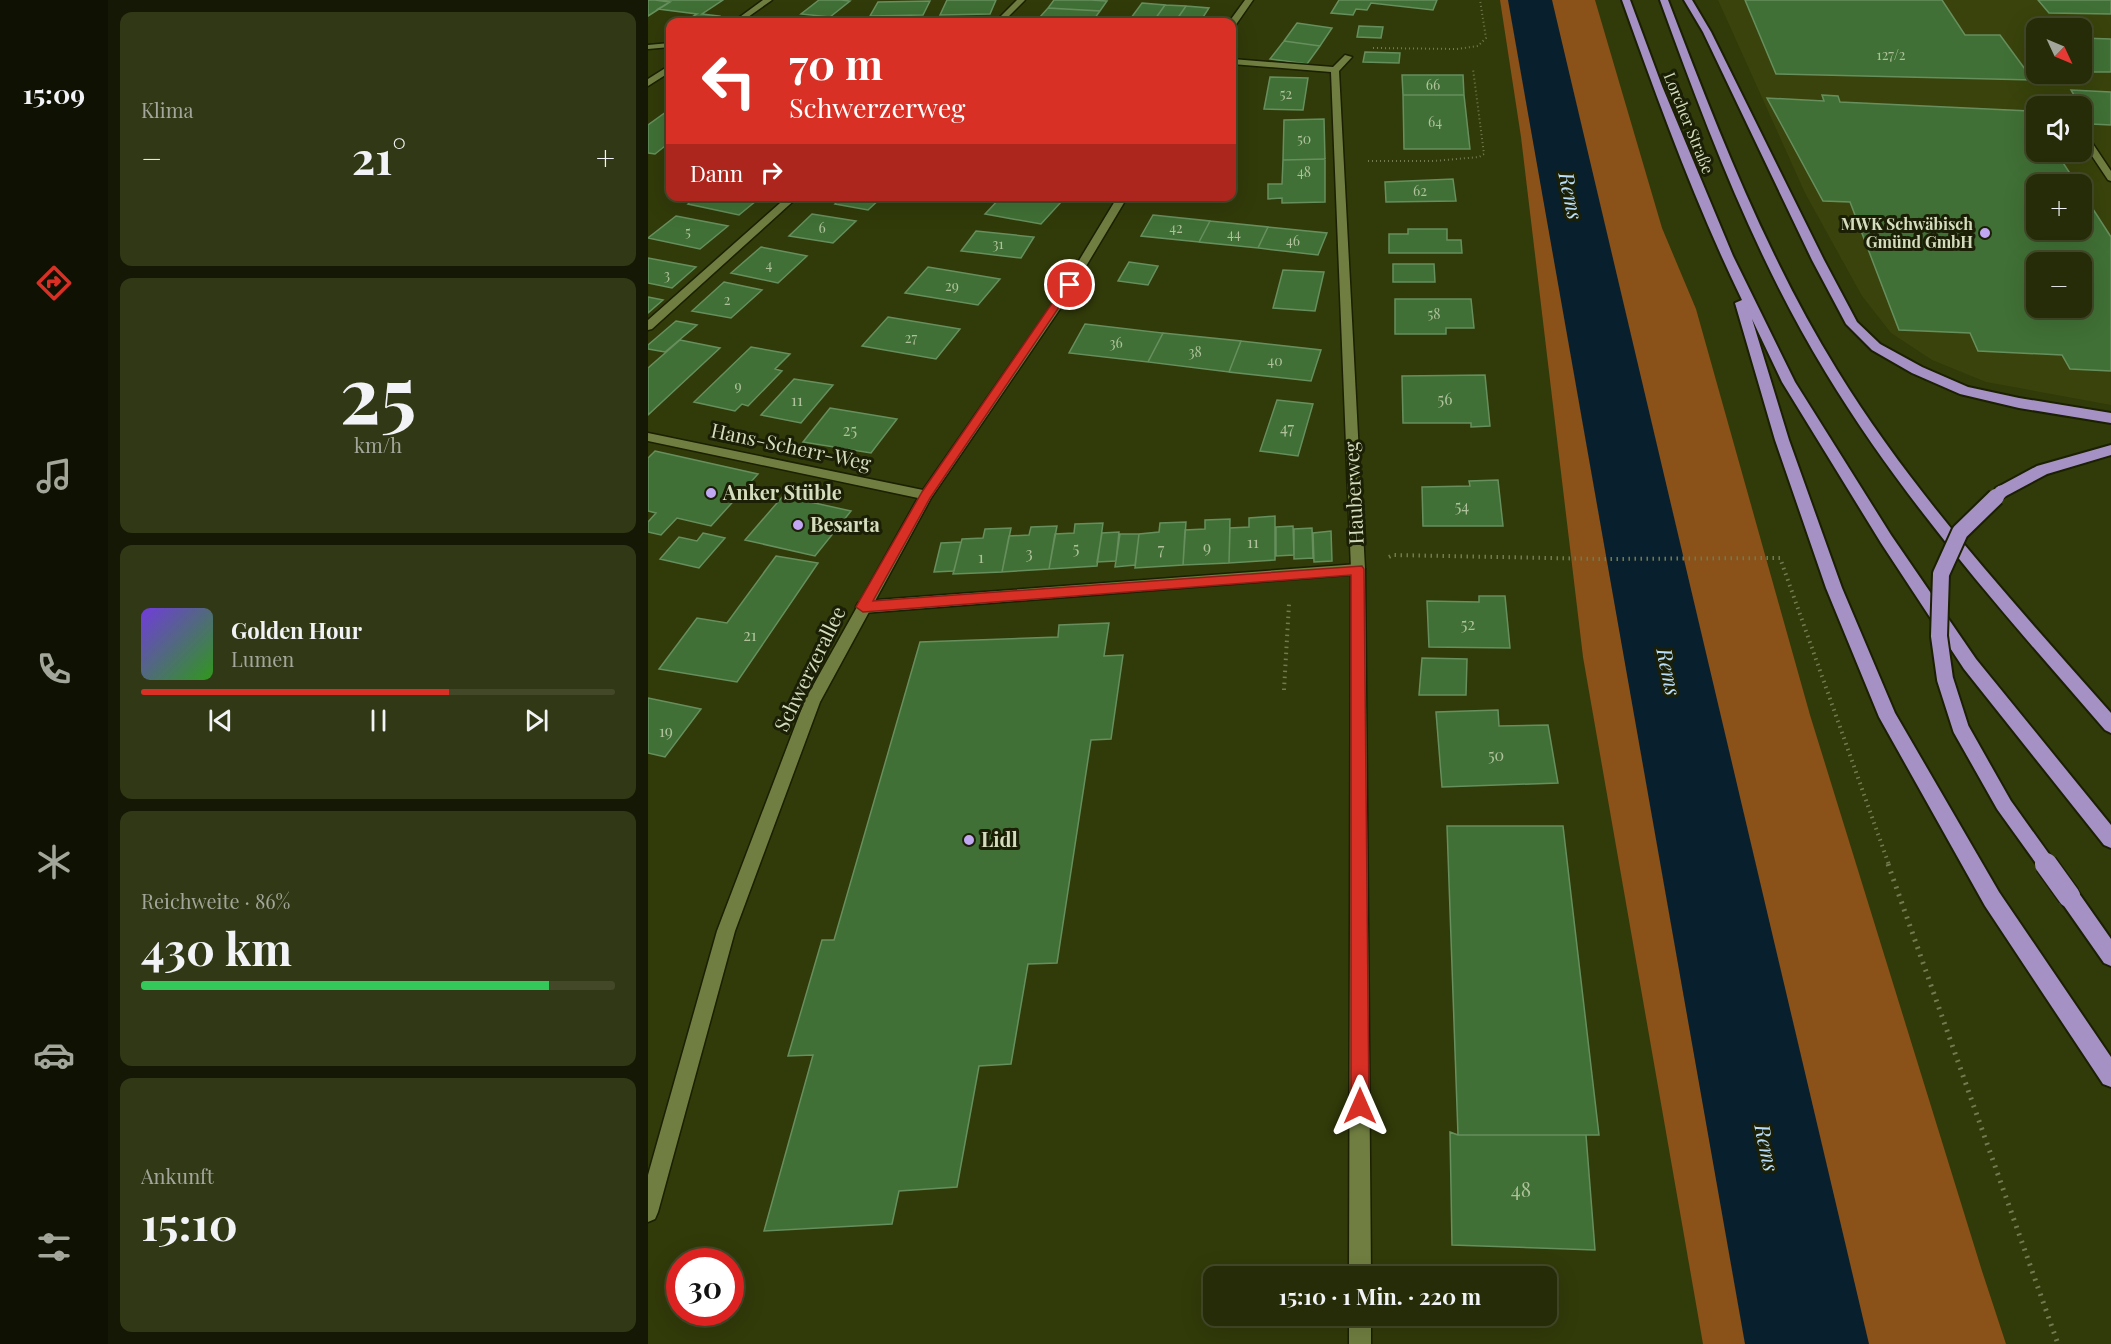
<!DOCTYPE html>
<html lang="de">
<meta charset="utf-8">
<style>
body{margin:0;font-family:"Playfair Display",serif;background:#313815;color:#f1f3f6;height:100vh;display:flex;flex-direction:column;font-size:22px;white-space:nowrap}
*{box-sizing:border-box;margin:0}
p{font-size:20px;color:#a3a79b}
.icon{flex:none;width:33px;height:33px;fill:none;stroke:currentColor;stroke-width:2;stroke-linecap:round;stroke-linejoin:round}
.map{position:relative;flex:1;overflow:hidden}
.drawer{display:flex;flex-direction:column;gap:12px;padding:12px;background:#141804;width:540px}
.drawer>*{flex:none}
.banner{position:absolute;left:18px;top:18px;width:570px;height:183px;border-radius:12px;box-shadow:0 6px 24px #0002,0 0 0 2px #424828;background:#d93025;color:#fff;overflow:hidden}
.needle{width:39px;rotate:134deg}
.fabs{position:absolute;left:1378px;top:18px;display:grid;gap:12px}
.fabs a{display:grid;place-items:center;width:66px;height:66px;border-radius:12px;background:#252c07;box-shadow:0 6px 24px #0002,0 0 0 2px #424828;font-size:30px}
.speed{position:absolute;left:18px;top:1248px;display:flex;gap:12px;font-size:30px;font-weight:700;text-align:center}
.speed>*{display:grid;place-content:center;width:78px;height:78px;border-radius:50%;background:#252c07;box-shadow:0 6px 24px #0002,0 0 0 2px #424828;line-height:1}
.speed .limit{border:9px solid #d22;background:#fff;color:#111}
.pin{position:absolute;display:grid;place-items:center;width:51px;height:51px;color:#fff;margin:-26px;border:3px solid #fff;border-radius:50%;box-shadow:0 2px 6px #0007}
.me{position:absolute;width:66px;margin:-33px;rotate:0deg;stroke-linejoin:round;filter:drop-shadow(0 0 4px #0008)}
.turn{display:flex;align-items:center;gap:21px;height:126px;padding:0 24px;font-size:27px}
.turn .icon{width:78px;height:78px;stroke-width:2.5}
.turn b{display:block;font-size:42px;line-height:51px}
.then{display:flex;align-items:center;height:57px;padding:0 24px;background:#0003;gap:12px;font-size:22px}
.big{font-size:45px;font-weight:700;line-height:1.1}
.drawer .widget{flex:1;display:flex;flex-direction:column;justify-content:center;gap:9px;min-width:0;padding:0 21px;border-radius:12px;background:#313815}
.drawer .dial{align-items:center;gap:0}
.dial b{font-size:78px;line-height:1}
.song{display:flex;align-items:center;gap:18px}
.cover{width:72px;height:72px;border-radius:9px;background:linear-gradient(135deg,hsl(260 70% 55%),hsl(110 70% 35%))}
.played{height:6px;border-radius:3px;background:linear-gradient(90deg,#d93025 65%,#424828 65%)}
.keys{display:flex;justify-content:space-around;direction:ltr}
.heat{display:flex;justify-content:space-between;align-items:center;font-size:33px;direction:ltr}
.charge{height:9px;border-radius:4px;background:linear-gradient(90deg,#34c759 86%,#424828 0)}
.trip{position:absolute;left:555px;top:1266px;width:354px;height:60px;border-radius:12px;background:#252c07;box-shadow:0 6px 24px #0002,0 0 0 2px #424828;font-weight:700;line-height:60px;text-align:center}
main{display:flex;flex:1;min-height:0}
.menu{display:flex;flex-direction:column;width:108px;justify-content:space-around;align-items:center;background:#0f1203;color:#a3a79b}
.menu .icon{width:42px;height:42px}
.menu .active{color:#d93025}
.menu b{font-size:27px;color:#f1f3f6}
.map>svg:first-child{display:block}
.built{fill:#39430b;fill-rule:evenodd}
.forest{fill:#8a5118}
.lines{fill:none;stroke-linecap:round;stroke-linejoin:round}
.river{fill:#081f2e;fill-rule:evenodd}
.building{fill:#407035;stroke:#668f5d;stroke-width:1.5;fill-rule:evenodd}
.service-casing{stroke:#1a2001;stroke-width:3}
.minor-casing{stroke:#1a2001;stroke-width:3}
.tertiary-casing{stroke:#1a2001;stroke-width:3}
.trunk-casing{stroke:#1a2001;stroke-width:4}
.path-far2{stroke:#727b50;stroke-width:2;stroke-dasharray:1 3;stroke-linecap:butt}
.path-far1{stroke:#727b50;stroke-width:4;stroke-dasharray:1.5 4.5;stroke-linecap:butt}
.path{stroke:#727b50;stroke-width:5;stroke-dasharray:2 6;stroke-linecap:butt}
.service{fill:#707e41;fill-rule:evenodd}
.minor{fill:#707e41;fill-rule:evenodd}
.tertiary{fill:#707e41;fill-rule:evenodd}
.trunk{fill:#a691c5;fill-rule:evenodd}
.trunk-bridge-far2-casing{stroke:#1a2001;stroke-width:15;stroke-linecap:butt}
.trunk-bridge-far1-casing{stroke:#1a2001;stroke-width:20;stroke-linecap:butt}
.trunk-bridge-casing{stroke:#1a2001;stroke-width:25;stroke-linecap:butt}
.trunk-bridge-far2{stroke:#a691c5;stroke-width:13}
.trunk-bridge-far1{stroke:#a691c5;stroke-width:16}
.trunk-bridge{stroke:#a691c5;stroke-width:22}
.route{fill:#d93025;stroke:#8d1f18;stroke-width:1.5}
.poi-dot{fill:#c2a8f3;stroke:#1a1f06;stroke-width:2}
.labels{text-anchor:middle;stroke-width:6;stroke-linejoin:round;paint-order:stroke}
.far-number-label{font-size:14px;fill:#afc29b}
.far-street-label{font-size:16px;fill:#d4ddbd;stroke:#1a1f06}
.far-poi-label{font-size:16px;font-weight:bold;fill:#d4ddbd;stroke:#1a1f06;text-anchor:end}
.number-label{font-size:16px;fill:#afc29b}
.street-label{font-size:20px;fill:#d4ddbd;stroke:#1a1f06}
.poi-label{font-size:20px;font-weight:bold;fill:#d4ddbd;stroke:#1a1f06;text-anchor:start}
.near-number-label{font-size:20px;fill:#afc29b}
.water-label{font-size:21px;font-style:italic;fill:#badef9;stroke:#1a1f06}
</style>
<main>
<nav class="menu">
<b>15:09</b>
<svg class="icon active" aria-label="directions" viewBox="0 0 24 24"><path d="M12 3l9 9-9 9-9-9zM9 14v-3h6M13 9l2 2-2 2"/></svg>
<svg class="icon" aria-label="music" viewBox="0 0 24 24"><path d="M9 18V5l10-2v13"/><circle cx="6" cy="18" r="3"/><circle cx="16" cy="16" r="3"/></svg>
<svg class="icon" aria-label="phone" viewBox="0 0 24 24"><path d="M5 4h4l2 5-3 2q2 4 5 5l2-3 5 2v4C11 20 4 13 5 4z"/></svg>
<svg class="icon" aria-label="climate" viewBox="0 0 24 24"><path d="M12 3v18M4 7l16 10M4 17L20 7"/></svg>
<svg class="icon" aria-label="car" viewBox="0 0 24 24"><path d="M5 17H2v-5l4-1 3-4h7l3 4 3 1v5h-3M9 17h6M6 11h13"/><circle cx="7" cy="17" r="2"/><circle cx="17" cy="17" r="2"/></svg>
<svg class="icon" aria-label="filters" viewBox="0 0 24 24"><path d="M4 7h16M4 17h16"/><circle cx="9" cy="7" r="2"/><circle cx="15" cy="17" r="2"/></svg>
</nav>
<section class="drawer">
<div class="widget"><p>Klima</p>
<div class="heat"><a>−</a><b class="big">21°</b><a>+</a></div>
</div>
<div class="widget dial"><b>25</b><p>km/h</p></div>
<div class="widget">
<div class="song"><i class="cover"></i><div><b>Golden Hour</b><p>Lumen</p></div></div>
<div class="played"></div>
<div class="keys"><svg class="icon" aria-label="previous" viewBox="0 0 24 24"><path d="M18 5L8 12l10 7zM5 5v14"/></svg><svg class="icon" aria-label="pause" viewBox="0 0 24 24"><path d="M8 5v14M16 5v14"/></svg><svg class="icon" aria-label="next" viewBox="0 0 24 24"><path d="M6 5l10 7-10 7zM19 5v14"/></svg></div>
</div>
<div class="widget"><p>Reichweite · 86%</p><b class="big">430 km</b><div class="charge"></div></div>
<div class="widget"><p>Ankunft</p><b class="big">15:10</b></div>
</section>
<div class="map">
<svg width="1463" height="1344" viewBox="0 0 1463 1344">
<rect width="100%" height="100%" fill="#313a09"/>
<path class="built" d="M1070,0H1463V405L1338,382L1284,360L1243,333L1214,296L1157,193ZM1389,28H1434V74H1389ZM1389,106H1434V152H1389ZM1389,184H1434V230H1389ZM1389,262H1434V308H1389Z"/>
<path class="forest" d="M852,0H947L1014,228L1048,309L1162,715L1334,1271L1358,1344H1055L935,657L873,137Z"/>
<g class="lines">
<path class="river" d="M860,0H904L1221,1344H1097Z"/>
</g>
<path class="building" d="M0,0H7L22,2L0,16Z
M7,0H75L54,14L71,16L62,22H36L49,14L10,9L22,2Z
M171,0H193L202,1L182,17L153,14Z
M299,0H348L342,14L292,15Z
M406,0H443L459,1L452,11L400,8Z
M691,0H789L785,10L723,3L719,10L708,9L705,15L683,13Z
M1097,0H1294L1317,35H1352L1385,80L1128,74Z
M1390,0H1463V14L1401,13Z
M282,1L275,15L222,16L230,2Z
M494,3L517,5L505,22H480Z
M517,5L538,6L527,22H505Z
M538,6L561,8L552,22H527Z
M400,8L452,11L444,22L391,18Z
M649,23L684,28L672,46L636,41Z
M711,26L735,27L733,38L709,37Z
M1434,38L1463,39V72H1434Z
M636,41L672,46L659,64L622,59Z
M717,52L752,53L751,63L715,62Z
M754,75H815L816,95H755Z
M622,77L660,78L655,110L616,109Z
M1423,90L1463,92V125L1443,124Z
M755,95H816L822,149H756Z
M1174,95L1190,96L1192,102L1382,111L1389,122V152H1408L1429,184H1389V230H1434V192L1463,237V371L1422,369L1414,355L1330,351L1322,333L1251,330L1202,202L1175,201L1119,98L1176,101ZM1389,262H1434V308H1389Z
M18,112H22V142L7,154L0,153V125Z
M676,119L677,159L635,160L636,120Z
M677,159V202L634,203V198L620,199V184H634L635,160Z
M805,179L808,201L738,202L737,182Z
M50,196H114L91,215L40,204Z
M195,196H235L220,210L187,204Z
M354,196H390L414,201L393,224L337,214Z
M164,214L208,221L185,243L141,236Z
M505,215L562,221L551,242L493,236Z
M28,216L80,226L52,249L0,238Z
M562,221L620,227L610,248L551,242Z
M620,227L679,233L670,255L610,248Z
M760,229H799V240H813L814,253H741V234H760Z
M328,231L386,237L373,258L313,251Z
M113,247L159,256L130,283L83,273Z
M0,258L48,267L24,288L0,283Z
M481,262L510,266L500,285L470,281Z
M745,264H786L787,282H745Z
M280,267L352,279L330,305L257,293Z
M635,270L676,272L667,311L625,308Z
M76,282L114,290L83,318L44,311Z
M0,297L15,300L0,313Z
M747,299H823L826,328H798V334H747Z
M240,317L312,329L288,359L214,346Z
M28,321L49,325L17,352L0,349V345Z
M437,324L515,333L500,362L421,353Z
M515,333L593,341L581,372L500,362Z
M32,340L72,348L0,415V368Z
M593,341L673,350L663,381L581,372Z
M103,347L142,354L127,369L134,371L100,406L94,404L87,411L46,402Z
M837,375L842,426L823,427V423H755L754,376Z
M146,379L185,385L153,423L113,415Z
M629,400L665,404L650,456L612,451Z
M182,408L249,419L223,453L155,442Z
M7,451L110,474L63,526L29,518L13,535L0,532V522L8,513L0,511V458Z
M850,480L855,526H775L774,487L822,486L821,481Z
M135,496L203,511L167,556L97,540Z
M627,516V560L581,563L582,528L601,527V518Z
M582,519L581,563L535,565L537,530L557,529V520Z
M538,522L535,565L487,568L491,534L511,532L512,523Z
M455,523L449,566L401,569L407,534L426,533L427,524Z
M409,526L401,569L354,572L361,536L381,535L383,527Z
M645,526L646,555L628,556V527Z
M363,528L354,572L305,574L314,539L335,538L337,529Z
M664,528L665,558L646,559V529Z
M683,531L684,561L666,562L665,533Z
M471,532L468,561L449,562L454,533Z
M55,533L77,538L51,568L12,559L31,537L49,541Z
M472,534H491L487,565L467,567Z
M313,542L306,571L286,572L293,543Z
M128,556L170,563L89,682L11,669L49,618L79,623Z
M831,596H857L862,648L781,647L779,601L831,602Z
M461,623L456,656L475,655L463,739L443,740L409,963L380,964L363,1064L331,1066L309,1187L251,1191L244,1224L116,1231L165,1055L140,1056L174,940H186L272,642L410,637L411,625Z
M774,658L819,659L818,695H771Z
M0,698L53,709L17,757L0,753Z
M850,710L851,726L900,725L910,783L794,787L788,712Z
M799,826H915L951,1135H810Z
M802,1132L810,1135H938L947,1250L804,1245Z"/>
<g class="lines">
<defs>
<path id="service" d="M22,43V47L0,49V45Z
M1434,131L1437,132L1463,171V181L1460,180L1434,141Z
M710,564L717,569L710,574L215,613L210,611L208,607L210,603L215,601Z"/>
<path id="minor" d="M369,0H377L355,22H347Z
M597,0H605L587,26H584V22H581Z
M697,55L704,57L691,71L717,569L723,1276H701L703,569L683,72L584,64V59L685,67Z
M140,196H151L4,329L0,330V320Z
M470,196H480L416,303L283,498L172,702L87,931L10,1212L7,1219L0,1222V1175L69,931L157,700L270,498L0,441V433L275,490L406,302Z
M701,1316H723V1344H701Z"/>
<path id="tertiary" d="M115,0H124L93,22H85Z
M19,67H22V72L0,86V79Z"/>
<path id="trunk" d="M974,0H982L1014,86L1085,256L1147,382L1243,535L1328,659L1463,825V848L1456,845L1316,669L1233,543L1134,382L1104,319L1141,440L1194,588L1247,713L1351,892L1463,1057V1087L1455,1084L1337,906L1231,717L1178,588L1127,440L1087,303L1094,300C1047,203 1010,101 974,0Z
M1012,0H1020C1068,126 1118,255 1189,370C1266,495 1366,603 1463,713V733L1457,730C1358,616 1257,503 1178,373C1107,257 1058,127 1012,0Z
M1036,0H1044L1063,32L1176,260L1209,322L1232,344L1274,367L1320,387L1371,398L1463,413V423L1371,408L1312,394L1264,373L1224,350L1198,324L1164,260L1055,32Z
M1463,445V455L1399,474L1358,496L1353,497L1346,492L1348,488L1389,466Z
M1421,887L1428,889L1463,939V966L1456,963L1414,903L1411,896L1414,889Z"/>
</defs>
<use href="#service" class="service-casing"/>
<use href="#minor" class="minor-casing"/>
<use href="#tertiary" class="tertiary-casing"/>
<use href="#trunk" class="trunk-casing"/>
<path class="path-far2" d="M725,48L809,49L830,46L838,38L832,0
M720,161H786L831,157L836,154L825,69"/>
<path class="path-far1" d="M741,557L745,555L954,559L1132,558L1241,865
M636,690L641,604"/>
<path class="path" d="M1240,864L1410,1344"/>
<use href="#service" class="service"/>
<use href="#minor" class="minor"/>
<use href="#tertiary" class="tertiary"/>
<use href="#trunk" class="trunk"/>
<defs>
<path id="trunk-bridge-far2" d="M1347,498L1353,492"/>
<path id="trunk-bridge-far1" d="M1348,497L1312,532L1293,574L1291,636L1297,679L1313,729L1356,805L1399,865"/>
<path id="trunk-bridge" d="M1398,864L1421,896"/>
</defs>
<use href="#trunk-bridge-far2" class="trunk-bridge-far2-casing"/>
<use href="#trunk-bridge-far1" class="trunk-bridge-far1-casing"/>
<use href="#trunk-bridge" class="trunk-bridge-casing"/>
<use href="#trunk-bridge-far2" class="trunk-bridge-far2"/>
<use href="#trunk-bridge-far1" class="trunk-bridge-far1"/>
<use href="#trunk-bridge" class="trunk-bridge"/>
</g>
<path class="route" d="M422,282L426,285L282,498L225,601L714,566L716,569L721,1106L718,1112L712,1115L705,1112L703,1106V575L215,612L208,607L274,492L418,283Z"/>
<g class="poi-dot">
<circle cx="1337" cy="233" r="6"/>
<circle cx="63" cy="493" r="6"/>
<circle cx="150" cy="525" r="6"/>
<circle cx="321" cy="840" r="6"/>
</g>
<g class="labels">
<g class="far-number-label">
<text x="1243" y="60">127/2</text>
<text x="785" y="90">66</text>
<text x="638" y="99">52</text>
<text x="787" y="127">64</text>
<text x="656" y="144">50</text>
<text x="656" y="177">48</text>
<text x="772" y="196">62</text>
<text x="174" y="233">6</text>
<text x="528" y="233">42</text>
<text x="40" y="237">5</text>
<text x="586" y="239">44</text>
<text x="645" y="246">46</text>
<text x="350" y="249">31</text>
<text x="121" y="270">4</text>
<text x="19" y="280">3</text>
<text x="304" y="291">29</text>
<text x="79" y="305">2</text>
<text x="786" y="319">58</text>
<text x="263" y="343">27</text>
<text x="468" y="348">36</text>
<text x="547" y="357">38</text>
<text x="627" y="366">40</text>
<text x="90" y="391">9</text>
</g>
<g class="far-street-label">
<text transform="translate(1041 123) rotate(68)" y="6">Lorcher Straße</text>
</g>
<g class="far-poi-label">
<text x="1325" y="230">MWK Schwäbisch<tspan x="1325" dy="18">Gmünd GmbH</tspan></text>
</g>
<g class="number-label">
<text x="797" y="405">56</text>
<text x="149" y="406">11</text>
<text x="639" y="434">47</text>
<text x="202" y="436">25</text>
<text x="814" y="512">54</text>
<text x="605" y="548">11</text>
<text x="559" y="553">9</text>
<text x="428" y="554">5</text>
<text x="513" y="555">7</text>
<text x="381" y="559">3</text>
<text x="333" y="563">1</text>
<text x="820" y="630">52</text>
<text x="102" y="641">21</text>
<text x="18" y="737">19</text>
<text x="848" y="761">50</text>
</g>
<g class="street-label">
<text transform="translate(143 447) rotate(12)" y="7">Hans-Scherr-Weg</text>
<text transform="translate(706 493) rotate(-93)" y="7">Hauberweg</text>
<text transform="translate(162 669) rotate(-64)" y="7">Schwerzerallee</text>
</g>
<g class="poi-label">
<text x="75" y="500">Anker Stüble</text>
<text x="162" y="532">Besarta</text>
<text x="333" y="847">Lidl</text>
</g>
<g class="near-number-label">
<text x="873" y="1197">48</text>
</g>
<g class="water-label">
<text transform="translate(922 196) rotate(78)" y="7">Rems</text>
<text transform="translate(1020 672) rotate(78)" y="7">Rems</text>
<text transform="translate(1118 1148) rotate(78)" y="7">Rems</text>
</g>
</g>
</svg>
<div class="fabs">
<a><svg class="needle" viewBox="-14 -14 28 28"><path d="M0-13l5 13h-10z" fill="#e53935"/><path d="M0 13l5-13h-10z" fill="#a3a79b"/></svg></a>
<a><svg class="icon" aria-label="sound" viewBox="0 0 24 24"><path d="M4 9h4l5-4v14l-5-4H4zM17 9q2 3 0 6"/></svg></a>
<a>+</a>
<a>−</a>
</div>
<div class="speed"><div class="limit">30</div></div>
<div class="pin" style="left:422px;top:285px;background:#d93025"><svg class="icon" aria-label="arrive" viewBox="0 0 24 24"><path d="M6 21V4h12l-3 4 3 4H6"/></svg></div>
<svg class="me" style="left:712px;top:1106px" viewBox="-20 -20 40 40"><path d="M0-17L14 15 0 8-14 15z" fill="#d93025" stroke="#fff" stroke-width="4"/></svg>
<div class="trip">15:10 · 1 Min. · 220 m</div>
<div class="banner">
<div class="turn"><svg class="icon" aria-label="left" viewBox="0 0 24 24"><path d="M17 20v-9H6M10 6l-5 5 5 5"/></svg><div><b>70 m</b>Schwerzerweg</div></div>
<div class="then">Dann<svg class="icon" aria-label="right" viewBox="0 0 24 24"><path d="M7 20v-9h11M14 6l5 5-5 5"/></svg></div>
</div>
</div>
</main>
